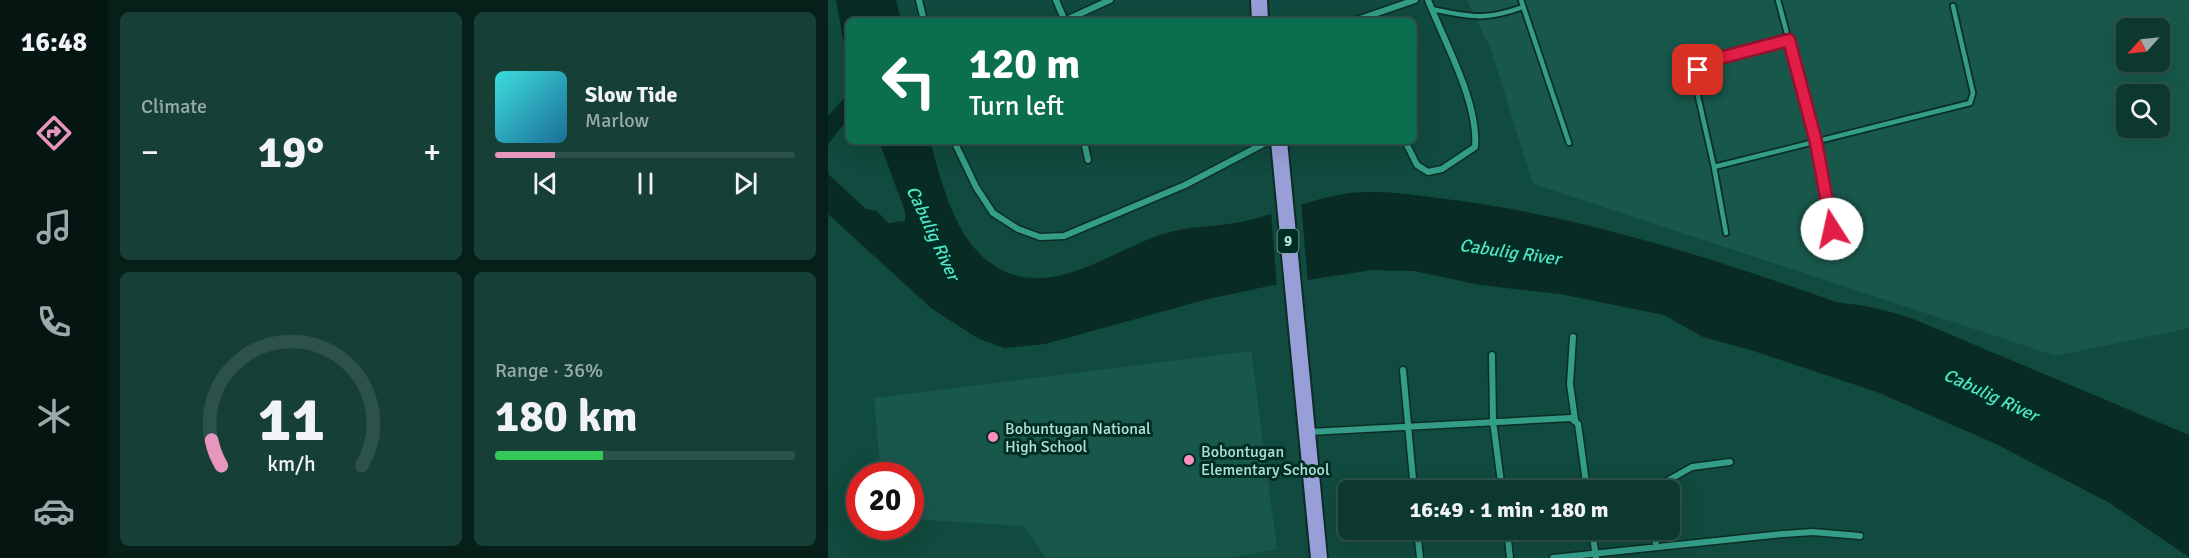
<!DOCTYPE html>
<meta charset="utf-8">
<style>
body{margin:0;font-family:Signika,sans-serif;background:#163f36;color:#f1f3f6;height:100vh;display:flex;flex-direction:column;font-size:22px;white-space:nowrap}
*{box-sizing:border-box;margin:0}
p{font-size:20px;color:#9aacaa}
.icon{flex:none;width:33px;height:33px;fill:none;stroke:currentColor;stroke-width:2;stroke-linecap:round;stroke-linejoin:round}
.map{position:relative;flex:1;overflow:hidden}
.side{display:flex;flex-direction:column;gap:12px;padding:12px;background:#071f19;width:720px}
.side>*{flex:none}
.hud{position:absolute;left:18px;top:18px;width:570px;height:126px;border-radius:9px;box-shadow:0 6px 24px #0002,0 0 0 2px #2d524a;background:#0b6e4f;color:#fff;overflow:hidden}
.needle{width:39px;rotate:243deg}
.buttons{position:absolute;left:1288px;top:18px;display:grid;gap:12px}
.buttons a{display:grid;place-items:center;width:54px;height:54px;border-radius:9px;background:#0d382e;box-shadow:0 6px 24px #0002,0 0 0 2px #2d524a;font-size:30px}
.speed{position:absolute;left:18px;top:462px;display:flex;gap:12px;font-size:30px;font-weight:700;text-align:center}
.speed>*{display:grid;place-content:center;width:78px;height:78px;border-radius:50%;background:#0d382e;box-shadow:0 6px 24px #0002,0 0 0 2px #2d524a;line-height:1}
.speed .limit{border:9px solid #d22;background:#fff;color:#111}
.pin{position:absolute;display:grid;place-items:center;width:51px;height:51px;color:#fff;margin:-26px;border-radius:12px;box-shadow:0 3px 9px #0006}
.me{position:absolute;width:66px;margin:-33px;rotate:350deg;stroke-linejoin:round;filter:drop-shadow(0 0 4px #0008)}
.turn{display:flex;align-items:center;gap:21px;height:126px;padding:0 24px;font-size:27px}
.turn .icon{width:78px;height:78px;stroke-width:2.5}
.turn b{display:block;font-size:42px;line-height:51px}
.big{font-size:45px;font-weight:700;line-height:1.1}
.side .widget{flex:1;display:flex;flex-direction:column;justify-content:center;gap:9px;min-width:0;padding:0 21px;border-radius:9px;background:#163f36}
.side .dial{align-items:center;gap:0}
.dial svg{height:156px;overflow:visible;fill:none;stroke:#2d524a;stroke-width:7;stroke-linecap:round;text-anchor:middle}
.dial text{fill:#f1f3f6;stroke:none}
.song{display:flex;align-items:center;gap:18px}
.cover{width:72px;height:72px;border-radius:9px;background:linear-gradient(135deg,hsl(180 70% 55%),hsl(200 70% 35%))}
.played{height:6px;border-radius:3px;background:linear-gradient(90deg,#e797bd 20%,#2d524a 20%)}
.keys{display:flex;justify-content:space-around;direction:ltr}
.heat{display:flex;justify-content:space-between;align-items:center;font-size:33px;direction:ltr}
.charge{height:9px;border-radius:4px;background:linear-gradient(90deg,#34c759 36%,#2d524a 0)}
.side .tiles{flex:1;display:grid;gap:12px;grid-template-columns:repeat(2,1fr)}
.trip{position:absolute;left:510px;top:480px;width:342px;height:60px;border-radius:9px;background:#0d382e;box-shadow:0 6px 24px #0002,0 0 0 2px #2d524a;font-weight:700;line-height:60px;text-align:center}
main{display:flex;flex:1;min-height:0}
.tabs{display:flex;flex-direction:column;width:108px;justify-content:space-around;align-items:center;background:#051612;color:#9aacaa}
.tabs .icon{width:42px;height:42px}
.tabs .current{color:#e797bd}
.tabs b{font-size:27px;color:#f1f3f6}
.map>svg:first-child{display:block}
.built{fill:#18584b;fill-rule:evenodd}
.water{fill:#082b23}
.pier{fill:#114a3e}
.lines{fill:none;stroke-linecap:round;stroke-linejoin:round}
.service-casing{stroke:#0c2d25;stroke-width:8}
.minor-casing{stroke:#0c2d25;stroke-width:9}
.trunk-casing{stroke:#0c2d25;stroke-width:20}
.service{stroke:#339d87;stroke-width:4.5}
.minor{stroke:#339d87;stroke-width:6}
.trunk{stroke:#989ed8;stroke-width:16}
.route-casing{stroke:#92132f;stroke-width:15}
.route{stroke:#e11d48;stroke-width:10}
.poi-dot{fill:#fe8ebb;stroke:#002e25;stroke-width:2}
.labels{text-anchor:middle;stroke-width:6;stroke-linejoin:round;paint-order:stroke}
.shield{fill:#002e25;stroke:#7dab9f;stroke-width:1.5}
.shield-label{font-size:15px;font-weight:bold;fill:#b2e0d3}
.poi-label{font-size:16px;fill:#b2e0d3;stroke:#002e25;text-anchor:start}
.water-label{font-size:18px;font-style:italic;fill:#50e5c5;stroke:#002e25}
</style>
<main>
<nav class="tabs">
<b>16:48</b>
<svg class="icon current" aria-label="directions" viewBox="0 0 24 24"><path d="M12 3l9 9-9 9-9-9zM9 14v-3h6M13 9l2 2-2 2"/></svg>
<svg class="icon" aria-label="music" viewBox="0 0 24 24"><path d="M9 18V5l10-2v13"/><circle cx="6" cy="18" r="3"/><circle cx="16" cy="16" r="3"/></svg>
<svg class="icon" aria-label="phone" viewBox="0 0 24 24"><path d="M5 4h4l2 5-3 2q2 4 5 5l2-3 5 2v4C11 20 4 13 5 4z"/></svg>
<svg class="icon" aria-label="climate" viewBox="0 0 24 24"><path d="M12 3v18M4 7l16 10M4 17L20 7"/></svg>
<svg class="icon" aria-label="car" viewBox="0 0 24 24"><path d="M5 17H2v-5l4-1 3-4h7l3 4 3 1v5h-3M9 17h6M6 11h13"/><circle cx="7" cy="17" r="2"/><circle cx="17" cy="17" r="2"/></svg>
</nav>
<section class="side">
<div class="tiles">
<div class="widget"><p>Climate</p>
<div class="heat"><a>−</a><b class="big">19°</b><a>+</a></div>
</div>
<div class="widget">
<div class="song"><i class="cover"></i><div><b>Slow Tide</b><p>Marlow</p></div></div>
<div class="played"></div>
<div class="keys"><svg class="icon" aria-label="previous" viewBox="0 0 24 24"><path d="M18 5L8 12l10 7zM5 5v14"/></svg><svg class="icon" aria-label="pause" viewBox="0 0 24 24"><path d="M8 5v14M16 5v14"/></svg><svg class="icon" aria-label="next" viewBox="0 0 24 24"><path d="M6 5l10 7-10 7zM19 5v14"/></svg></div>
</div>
<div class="widget dial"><svg viewBox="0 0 100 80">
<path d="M14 69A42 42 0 1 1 86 69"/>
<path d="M14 69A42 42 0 0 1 9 56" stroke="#e797bd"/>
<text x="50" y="56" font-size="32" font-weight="700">11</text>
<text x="50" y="72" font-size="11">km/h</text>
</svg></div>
<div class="widget"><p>Range · 36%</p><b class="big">180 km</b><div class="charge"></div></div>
</div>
</section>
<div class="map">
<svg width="1361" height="558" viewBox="0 0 1361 558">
<rect width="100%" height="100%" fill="#114a3e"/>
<path class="built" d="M639,0H1361V328L1228,356L705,184L663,50ZM1299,28H1332V62H1299ZM1299,94H1332V128H1299Z
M423,351L449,549L402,558H218L196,526L83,519L82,476L53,475L46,398Z"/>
<path class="water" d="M8,0H68L73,21H21V72Z
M21,88V118L0,144V116L17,97Z
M51,141H102C116,190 130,257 186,275C239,291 292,245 342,232C365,226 389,227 413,222C457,213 500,190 546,192C575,192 605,198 634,201C761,219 884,258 1005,301C1015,304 1026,304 1037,306C1053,309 1069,314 1085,319L1361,435V557L1280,502L1168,444L1049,392L926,351L875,337L836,315L732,294L652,285L586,271L544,270L441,286L380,299L217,344L176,348L151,339L103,308L0,214V174L38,209L49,211L60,223L77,221V211Z"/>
<path class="pier" d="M473,202L480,283L449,288L443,212Z"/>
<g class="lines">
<defs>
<path id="service" d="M693,0L741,143
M950,0L988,142L1004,229
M603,9C644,17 656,21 695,7
M961,40C937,46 868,54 867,83L886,167L1142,103L1145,93L1125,6
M886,167L898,233"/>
<path id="minor" d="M91,0L96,21
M228,0L237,21
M236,21L282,0
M526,21L587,0
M126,141L148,187L165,213L190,229L212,237L236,236L357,185L441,141
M256,141L260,160
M577,141L589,165L600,172L614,169L647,147C651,103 616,41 600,0
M745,337L742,384L747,420
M664,355L665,421L674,490
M575,370L586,490
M481,432L743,418L750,424L759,490
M823,490L864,467L902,462
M589,530L592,558
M679,530L682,558
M764,530L768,558
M826,530L828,546
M725,558L955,534L985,532L1032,536"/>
<path id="trunk" d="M431,0L432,21
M451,141L491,558"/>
</defs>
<use href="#service" class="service-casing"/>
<use href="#minor" class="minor-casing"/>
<use href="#trunk" class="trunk-casing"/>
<use href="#service" class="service"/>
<use href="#minor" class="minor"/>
<use href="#trunk" class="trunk"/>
</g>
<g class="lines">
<defs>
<path id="route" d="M870,70L884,60L961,40L988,142L1004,229"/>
</defs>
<use href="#route" class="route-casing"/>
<use href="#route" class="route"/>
</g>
<g class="poi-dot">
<circle cx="165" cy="437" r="6"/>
<circle cx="361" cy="460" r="6"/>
</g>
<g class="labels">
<rect class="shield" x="449.5" y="229" width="21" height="24" rx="4.5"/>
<g class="shield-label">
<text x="460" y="246">9</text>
</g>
<g class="poi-label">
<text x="177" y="434">Bobuntugan National<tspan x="177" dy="18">High School</tspan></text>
<text x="373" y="457">Bobontugan<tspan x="373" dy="18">Elementary School</tspan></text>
</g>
<g class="water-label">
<text transform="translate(105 233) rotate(65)" y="6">Cabulig River</text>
<text transform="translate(682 252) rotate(8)" y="6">Cabulig River</text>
<text transform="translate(1163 395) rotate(25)" y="6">Cabulig River</text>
</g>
</g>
</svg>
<div class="buttons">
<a><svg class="needle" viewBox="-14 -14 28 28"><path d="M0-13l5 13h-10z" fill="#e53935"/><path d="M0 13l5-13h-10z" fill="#9aacaa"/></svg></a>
<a><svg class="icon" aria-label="search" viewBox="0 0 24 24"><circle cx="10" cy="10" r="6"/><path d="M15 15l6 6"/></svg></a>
</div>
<div class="speed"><div class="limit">20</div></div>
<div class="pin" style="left:870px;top:70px;background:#d93025"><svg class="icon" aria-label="arrive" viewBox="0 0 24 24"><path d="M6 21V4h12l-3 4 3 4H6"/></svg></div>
<svg class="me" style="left:1004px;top:229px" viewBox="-20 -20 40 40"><circle r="19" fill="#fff"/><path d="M0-13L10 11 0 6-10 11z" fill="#e11d48"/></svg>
<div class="trip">16:49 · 1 min · 180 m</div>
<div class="hud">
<div class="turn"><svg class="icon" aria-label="left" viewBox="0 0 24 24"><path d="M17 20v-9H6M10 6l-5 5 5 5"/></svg><div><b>120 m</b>Turn left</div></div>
</div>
</div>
</main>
